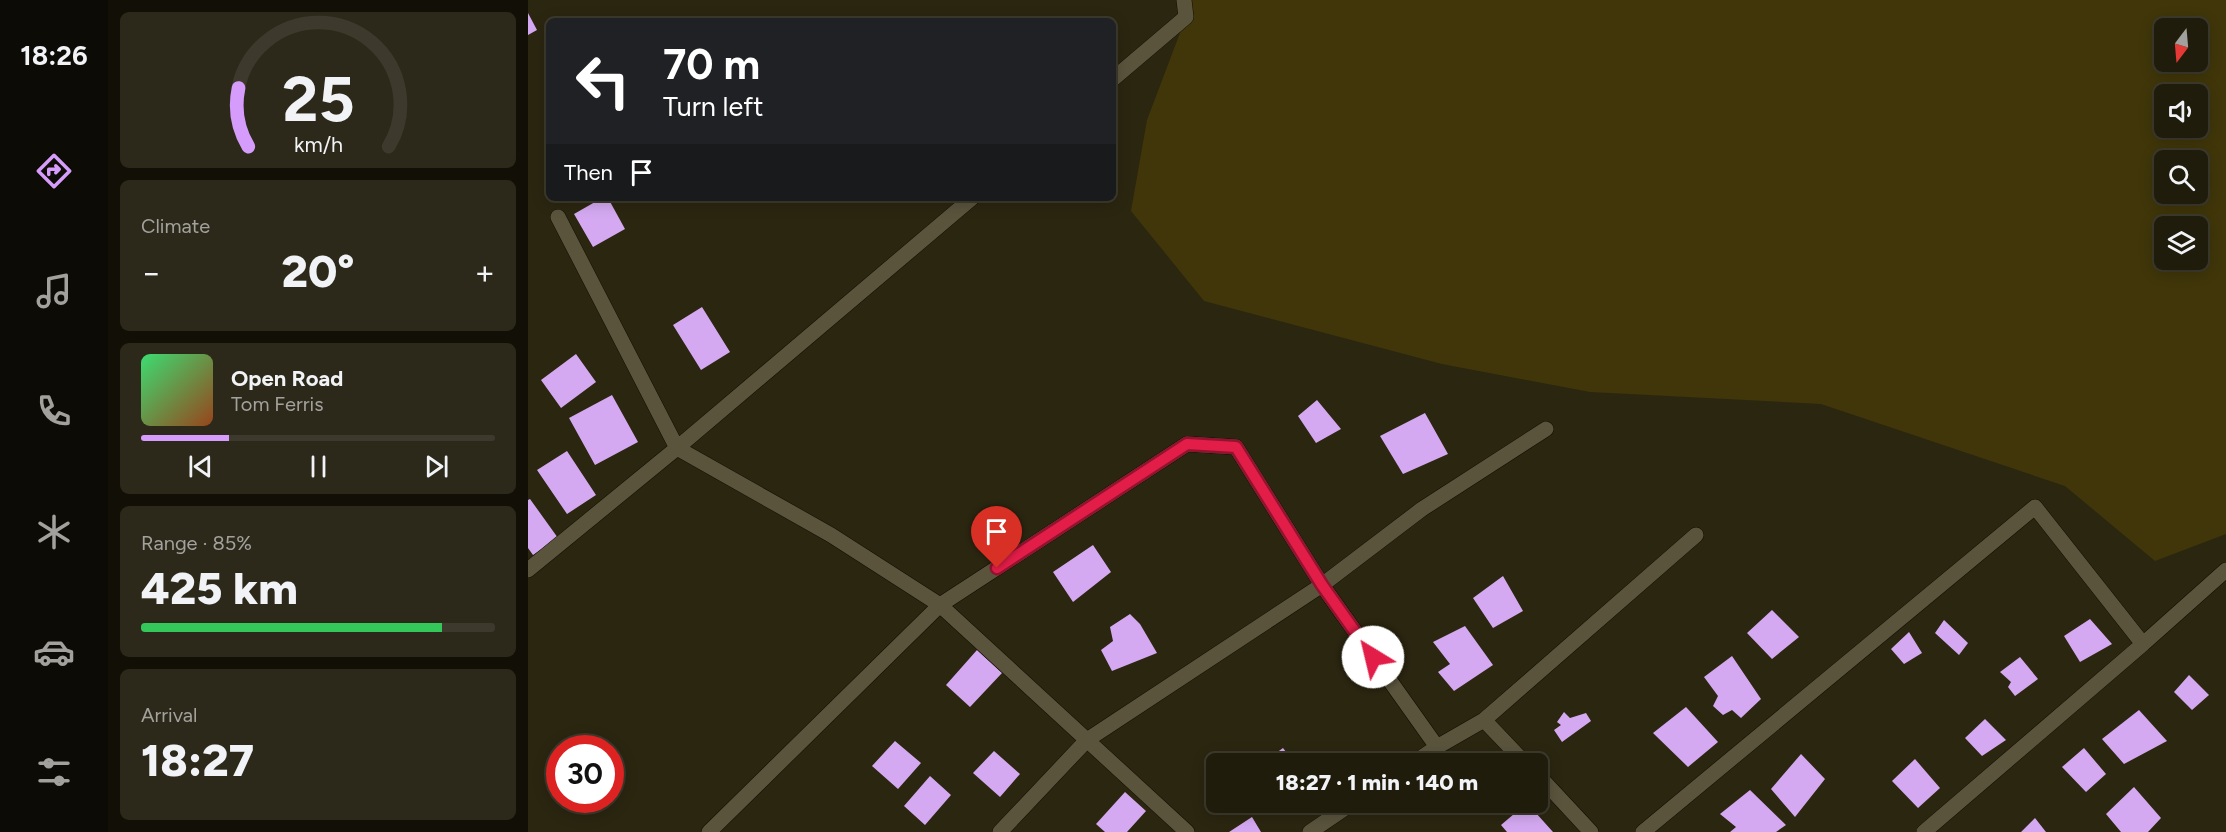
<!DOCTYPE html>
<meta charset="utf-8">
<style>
body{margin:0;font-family:Figtree,sans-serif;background:#2d291a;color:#f1f3f6;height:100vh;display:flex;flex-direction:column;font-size:22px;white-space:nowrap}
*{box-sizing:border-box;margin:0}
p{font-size:20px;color:#a2a19d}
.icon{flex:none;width:33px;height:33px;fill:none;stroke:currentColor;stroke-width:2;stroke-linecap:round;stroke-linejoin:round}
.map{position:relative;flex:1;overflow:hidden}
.details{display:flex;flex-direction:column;gap:12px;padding:12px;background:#120f07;width:420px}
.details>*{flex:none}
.hud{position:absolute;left:18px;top:18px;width:570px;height:183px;border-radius:9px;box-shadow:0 3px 15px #0003,0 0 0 2px #3d3a2d;background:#202124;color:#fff;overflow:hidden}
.needle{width:39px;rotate:196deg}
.fabs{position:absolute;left:1626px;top:18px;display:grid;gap:12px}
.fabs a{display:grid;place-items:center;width:54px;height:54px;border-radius:9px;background:#201c0c;box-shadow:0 3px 15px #0003,0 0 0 2px #3d3a2d;font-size:30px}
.speed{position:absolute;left:18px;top:735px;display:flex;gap:12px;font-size:30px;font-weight:700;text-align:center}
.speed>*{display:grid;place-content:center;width:78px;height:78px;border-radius:50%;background:#201c0c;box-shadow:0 3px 15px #0003,0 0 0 2px #3d3a2d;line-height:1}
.speed .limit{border:9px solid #d22;background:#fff;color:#111}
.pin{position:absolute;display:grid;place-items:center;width:51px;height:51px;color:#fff;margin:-62px -26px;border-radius:50% 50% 50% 0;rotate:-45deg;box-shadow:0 0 6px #0007}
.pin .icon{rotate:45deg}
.me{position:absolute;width:66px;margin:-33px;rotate:324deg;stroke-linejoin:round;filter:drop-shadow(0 0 4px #0008)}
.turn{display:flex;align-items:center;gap:21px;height:126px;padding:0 18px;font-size:27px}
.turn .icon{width:78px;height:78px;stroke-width:2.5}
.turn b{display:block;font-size:42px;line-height:51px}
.then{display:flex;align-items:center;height:57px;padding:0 18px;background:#0003;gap:12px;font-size:22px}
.big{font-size:45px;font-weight:800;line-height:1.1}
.details .tile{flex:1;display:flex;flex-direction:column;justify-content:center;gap:9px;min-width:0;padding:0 21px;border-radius:9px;background:#2d291a}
.details .dial{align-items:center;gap:0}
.dial svg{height:156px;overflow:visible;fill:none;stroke:#3d3a2d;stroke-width:7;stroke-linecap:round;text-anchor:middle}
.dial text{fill:#f1f3f6;stroke:none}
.song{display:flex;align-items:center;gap:18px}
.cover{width:72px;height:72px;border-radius:9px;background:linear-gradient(135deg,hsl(140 70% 55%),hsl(20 70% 35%))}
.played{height:6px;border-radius:3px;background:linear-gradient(90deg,#d59cfb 25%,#3d3a2d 25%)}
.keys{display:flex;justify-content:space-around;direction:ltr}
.heat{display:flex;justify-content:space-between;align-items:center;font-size:33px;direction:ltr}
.charge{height:9px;border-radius:4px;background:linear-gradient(90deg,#34c759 85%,#3d3a2d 0)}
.trip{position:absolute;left:678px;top:753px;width:342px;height:60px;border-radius:9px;background:#201c0c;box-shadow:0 3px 15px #0003,0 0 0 2px #3d3a2d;font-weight:800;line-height:60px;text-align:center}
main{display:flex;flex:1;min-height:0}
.tab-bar{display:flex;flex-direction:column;width:108px;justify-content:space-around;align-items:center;background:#0d0b05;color:#a2a19d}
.tab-bar .icon{width:42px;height:42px}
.tab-bar .active{color:#d59cfb}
.tab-bar b{font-size:27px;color:#f1f3f6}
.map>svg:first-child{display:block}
.green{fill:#40360a;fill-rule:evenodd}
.building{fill:#d4a9f1}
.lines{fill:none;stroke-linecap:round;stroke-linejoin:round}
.street-casing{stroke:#130e00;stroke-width:16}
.street{stroke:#5a543d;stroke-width:15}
.route-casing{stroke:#92132f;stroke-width:15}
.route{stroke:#e11d48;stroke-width:10}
</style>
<main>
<nav class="tab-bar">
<b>18:26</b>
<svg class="icon active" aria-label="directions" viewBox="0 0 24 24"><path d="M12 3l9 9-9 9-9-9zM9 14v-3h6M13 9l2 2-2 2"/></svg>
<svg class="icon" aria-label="music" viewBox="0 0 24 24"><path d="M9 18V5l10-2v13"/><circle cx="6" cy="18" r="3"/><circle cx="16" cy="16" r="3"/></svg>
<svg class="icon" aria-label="phone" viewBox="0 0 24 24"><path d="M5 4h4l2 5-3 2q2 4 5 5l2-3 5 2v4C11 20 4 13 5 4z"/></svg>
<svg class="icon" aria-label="climate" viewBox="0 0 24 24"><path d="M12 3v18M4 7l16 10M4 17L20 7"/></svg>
<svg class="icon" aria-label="car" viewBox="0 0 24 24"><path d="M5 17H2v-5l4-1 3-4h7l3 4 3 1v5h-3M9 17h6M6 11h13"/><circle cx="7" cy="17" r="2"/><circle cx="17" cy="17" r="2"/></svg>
<svg class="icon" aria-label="filters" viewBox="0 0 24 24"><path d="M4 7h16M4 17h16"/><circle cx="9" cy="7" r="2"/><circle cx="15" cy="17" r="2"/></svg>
</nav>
<section class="details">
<div class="tile dial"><svg viewBox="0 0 100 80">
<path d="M14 69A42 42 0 1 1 86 69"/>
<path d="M14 69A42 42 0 0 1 9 39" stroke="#d59cfb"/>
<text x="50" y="56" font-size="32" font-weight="700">25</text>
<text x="50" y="72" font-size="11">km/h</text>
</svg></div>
<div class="tile"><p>Climate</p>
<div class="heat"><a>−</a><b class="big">20°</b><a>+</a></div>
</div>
<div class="tile">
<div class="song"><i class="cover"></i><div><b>Open Road</b><p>Tom Ferris</p></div></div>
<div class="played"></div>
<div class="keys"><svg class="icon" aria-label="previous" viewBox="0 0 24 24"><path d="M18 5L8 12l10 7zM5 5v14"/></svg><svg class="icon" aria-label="pause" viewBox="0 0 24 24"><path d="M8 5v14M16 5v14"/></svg><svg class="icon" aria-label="next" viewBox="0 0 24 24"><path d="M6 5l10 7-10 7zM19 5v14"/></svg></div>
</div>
<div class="tile"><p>Range · 85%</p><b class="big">425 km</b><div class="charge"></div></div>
<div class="tile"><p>Arrival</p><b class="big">18:27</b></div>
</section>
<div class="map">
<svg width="1698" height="832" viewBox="0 0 1698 832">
<rect width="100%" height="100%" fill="#2b2610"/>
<path class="green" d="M656,0H1698V534L1627,561L1537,486L1293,404L1062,392L914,364L676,301L603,211L619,120L658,17ZM1636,28H1670V62H1636ZM1636,94H1670V128H1636ZM1636,160H1670V194H1636ZM1636,226H1670V260H1636Z"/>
<path class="building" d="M0,13L9,30L0,35Z
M74,198H80L97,229L65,247L46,214Z
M174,307L202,352L173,370L145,325Z
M48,354L68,382L33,408L13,380Z
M84,395L110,442L67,465L41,418Z
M789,400L813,429L788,443L770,416Z
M897,413L920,454L875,474L852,436Z
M39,451L68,495L39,514L9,470Z
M2,499L30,538L5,555L0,548V500Z
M565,545L583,572L545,602L525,572Z
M975,576L995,611L965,628L945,598Z
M1244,610L1271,637L1244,659L1219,633Z
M602,614L612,624L629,653L584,671L573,650L585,641L582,627Z
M1562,619L1584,644L1552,662L1536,636Z
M1416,620L1440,643L1431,655L1407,633Z
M937,626L965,665L926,691L910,672L922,664L905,642Z
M1381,632L1394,653L1376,664L1363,649Z
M449,650L474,673L442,707L418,685Z
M1204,656L1233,699L1213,718L1204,710L1195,715L1185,706L1190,696L1176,677Z
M1492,657L1510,679L1487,696L1480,687L1483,682L1472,672Z
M1661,675L1681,695L1664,710L1646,692Z
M1158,707L1190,742L1160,767L1125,733Z
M1611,710L1639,741L1596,764L1574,739Z
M1036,712L1042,718L1058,713L1063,721L1034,742L1026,730L1033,725L1029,722Z
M1457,719L1478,740L1454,756L1437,738Z
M367,741L393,763L370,789L344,766Z
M755,748L767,764H733Z
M1556,748L1578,774L1558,792L1534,767Z
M466,751L492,774L472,797L445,773Z
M1273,754L1297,779L1267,817L1243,789Z
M1387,759L1412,788L1390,808L1364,781Z
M402,776L423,795L397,825L376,806Z
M1606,787L1633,818L1620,832H1593L1578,814Z
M1222,790L1258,825L1248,832H1202L1208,827L1192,814Z
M597,792L618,811L599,832H577L568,824Z
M999,803L1025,832H979L973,825Z
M724,817L733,832H701Z
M1507,818L1518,832H1493Z"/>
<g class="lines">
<defs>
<path id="street" d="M585,79L658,17L656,0
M30,217L149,448L444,198
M0,570L149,448L303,535L412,605L659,444L708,447L794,585L559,740L472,832
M1615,644L1698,570
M956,720L998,764
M909,747L956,720L1168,535
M884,764L909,747L794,585L894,509L1018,429
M1010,775L1063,832
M181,832L412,605L659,832
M782,832L826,802
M1115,832L1507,507L1615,644L1396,832"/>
</defs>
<use href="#street" class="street-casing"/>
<use href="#street" class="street"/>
</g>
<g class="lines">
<defs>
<path id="route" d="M469,568L659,444L708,447L794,585L845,657"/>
</defs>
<use href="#route" class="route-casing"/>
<use href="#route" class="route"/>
</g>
</svg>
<div class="fabs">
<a><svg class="needle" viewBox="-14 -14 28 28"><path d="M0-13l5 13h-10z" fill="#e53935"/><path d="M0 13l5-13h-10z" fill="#a2a19d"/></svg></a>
<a><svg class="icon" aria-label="sound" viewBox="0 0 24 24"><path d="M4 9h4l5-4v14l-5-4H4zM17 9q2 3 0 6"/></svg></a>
<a><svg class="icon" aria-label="search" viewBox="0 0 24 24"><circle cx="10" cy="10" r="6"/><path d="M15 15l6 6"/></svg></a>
<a><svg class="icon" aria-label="layers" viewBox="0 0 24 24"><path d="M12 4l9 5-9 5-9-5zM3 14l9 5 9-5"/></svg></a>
</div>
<div class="speed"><div class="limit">30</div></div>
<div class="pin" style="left:469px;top:568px;background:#d93025"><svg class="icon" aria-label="arrive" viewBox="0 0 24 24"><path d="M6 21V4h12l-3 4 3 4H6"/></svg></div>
<svg class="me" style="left:845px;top:657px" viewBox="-20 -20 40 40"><circle r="19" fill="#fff"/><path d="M0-13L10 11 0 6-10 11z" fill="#e11d48"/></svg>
<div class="trip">18:27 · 1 min · 140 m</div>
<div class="hud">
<div class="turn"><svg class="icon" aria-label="left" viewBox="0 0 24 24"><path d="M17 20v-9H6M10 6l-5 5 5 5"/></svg><div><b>70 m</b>Turn left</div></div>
<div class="then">Then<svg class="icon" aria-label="arrive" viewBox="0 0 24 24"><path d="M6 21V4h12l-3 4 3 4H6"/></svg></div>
</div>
</div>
</main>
